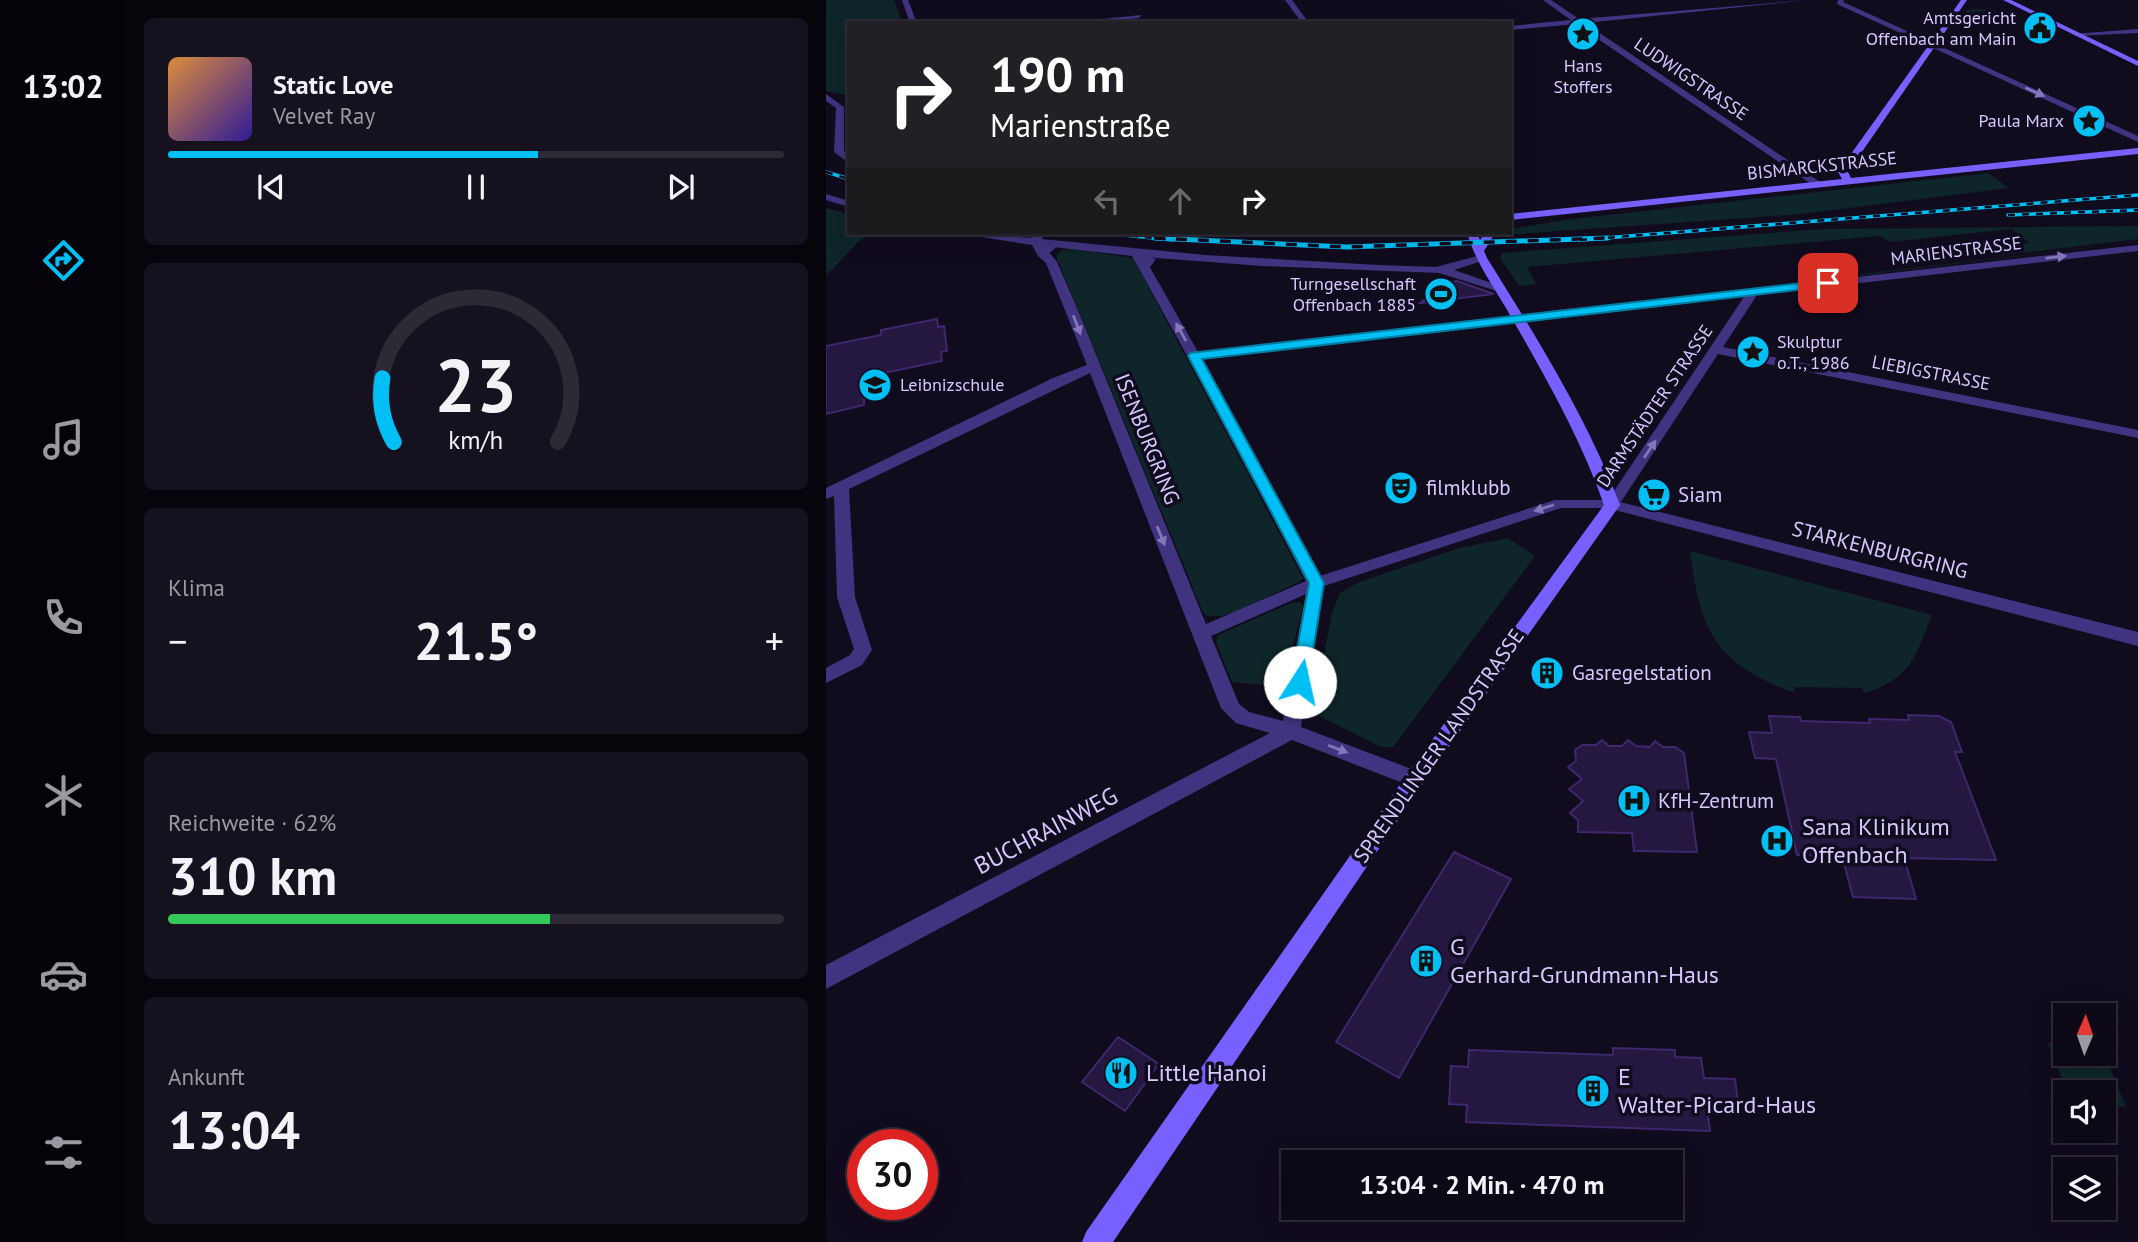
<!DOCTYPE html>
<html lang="de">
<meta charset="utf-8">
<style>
body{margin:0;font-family:"PT Sans",sans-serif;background:#16111f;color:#f1f3f6;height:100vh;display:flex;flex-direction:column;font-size:26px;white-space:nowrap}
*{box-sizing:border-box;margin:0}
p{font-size:23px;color:#9a9aa1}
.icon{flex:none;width:38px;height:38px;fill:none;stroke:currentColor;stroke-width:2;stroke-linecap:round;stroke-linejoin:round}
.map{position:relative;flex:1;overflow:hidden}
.drawer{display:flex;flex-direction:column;gap:18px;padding:18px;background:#07040c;width:700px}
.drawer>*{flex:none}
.hud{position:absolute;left:21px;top:21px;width:665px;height:214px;border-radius:0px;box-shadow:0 7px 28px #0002,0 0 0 2px #2d2935;background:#202124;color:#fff;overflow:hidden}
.needle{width:46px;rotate:2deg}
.fabs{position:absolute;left:1227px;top:1003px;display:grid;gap:14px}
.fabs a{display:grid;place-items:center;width:63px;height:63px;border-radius:0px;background:#0d0816;box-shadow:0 7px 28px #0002,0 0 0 2px #2d2935;font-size:35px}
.speed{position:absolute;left:21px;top:1129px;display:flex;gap:14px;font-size:35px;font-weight:700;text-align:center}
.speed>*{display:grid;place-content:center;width:91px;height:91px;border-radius:50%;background:#0d0816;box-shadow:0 7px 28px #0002,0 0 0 2px #2d2935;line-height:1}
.speed .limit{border:10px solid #d22;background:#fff;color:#111}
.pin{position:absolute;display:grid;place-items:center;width:60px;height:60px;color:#fff;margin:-30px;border-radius:14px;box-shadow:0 4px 10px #0006}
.me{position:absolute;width:77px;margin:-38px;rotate:10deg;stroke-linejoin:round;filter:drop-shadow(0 0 5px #0008)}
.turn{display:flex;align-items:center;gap:24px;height:147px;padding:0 28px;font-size:32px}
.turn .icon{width:91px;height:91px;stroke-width:2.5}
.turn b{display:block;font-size:49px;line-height:60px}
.lanes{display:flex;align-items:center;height:66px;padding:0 28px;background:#0003;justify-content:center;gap:35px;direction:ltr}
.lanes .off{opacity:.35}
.big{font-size:52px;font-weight:700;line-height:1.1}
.drawer .tile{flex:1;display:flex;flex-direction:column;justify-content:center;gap:10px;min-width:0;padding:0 24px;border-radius:10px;background:#16111f}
.drawer .dial{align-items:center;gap:0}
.dial svg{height:182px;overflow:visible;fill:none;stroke:#2d2935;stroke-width:7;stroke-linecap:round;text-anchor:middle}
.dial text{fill:#f1f3f6;stroke:none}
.song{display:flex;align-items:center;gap:21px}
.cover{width:84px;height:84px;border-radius:10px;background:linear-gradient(135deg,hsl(30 70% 55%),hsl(250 70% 35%))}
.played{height:7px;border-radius:4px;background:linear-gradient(90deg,#00bff4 60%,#2d2935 60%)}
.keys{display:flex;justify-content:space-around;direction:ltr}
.heat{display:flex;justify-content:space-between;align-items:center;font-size:38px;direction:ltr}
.charge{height:10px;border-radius:5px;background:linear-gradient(90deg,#34c759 62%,#2d2935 0)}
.trip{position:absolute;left:455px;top:1150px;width:402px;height:70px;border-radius:0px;background:#0d0816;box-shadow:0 7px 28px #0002,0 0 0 2px #2d2935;font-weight:700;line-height:70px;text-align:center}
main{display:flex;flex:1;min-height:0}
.dock{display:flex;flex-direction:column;width:126px;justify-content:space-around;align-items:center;background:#050309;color:#9a9aa1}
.dock .icon{width:49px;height:49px}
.dock .current{color:#00bff4}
.dock b{font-size:32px;color:#f1f3f6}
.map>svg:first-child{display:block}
.green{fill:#0e2629}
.building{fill:#241740;stroke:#3d286d;stroke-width:2}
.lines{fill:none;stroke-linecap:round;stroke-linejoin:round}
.pedestrian{fill:#403480;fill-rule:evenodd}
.minor{fill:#403480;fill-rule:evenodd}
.tertiary{fill:#403480;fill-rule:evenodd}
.secondary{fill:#7660ff;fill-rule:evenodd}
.rail-far1-casing{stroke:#00bff4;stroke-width:3.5}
.rail-casing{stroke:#00bff4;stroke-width:5}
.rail-far1{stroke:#110b1e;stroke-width:2.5;stroke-dasharray:7;stroke-linecap:butt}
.rail{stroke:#110b1e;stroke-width:3.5;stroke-dasharray:11;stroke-linecap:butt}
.oneway{fill:#8377b9}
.route{fill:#00bff4;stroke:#007c9f;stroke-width:2}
.labels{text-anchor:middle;stroke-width:7;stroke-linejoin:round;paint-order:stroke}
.far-poi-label{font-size:18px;fill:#d5c9ff;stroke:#110b1e;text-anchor:end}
.far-street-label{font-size:18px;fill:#d5c9ff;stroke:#110b1e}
.street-label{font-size:21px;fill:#d5c9ff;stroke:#110b1e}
.poi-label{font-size:21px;fill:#d5c9ff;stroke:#110b1e;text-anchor:start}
.near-poi-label{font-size:24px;fill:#d5c9ff;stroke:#110b1e;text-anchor:start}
.near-street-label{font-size:24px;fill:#d5c9ff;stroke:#110b1e}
</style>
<main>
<nav class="dock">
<b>13:02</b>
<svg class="icon current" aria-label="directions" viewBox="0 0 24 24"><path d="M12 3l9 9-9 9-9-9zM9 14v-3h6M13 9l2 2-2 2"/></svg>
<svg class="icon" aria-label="music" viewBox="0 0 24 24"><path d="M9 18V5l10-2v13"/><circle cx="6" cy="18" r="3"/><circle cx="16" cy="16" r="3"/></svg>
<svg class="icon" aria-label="phone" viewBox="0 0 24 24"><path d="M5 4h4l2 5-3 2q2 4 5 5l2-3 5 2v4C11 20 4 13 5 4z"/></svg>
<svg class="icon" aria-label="climate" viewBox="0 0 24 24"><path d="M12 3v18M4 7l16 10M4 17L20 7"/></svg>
<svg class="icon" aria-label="car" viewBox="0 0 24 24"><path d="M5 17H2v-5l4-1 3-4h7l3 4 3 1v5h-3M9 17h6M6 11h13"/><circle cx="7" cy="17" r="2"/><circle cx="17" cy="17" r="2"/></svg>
<svg class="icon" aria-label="filters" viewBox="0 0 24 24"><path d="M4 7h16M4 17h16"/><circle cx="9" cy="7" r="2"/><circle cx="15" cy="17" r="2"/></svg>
</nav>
<section class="drawer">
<div class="tile">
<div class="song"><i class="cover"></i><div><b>Static Love</b><p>Velvet Ray</p></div></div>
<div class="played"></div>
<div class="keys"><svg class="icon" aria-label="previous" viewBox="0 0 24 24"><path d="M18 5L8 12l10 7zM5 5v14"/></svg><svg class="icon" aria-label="pause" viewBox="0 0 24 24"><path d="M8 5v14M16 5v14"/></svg><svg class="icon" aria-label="next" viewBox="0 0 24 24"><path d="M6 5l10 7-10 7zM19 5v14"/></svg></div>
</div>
<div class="tile dial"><svg viewBox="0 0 100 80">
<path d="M14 69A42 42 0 1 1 86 69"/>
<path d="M14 69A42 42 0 0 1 9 41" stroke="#00bff4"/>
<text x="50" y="56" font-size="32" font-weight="700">23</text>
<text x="50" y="72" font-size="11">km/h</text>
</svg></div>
<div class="tile"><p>Klima</p>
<div class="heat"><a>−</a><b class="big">21.5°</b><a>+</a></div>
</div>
<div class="tile"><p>Reichweite · 62%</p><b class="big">310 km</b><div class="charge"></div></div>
<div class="tile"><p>Ankunft</p><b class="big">13:04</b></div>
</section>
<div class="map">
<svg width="1312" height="1242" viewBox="0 0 1312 1242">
<rect width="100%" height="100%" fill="#110b1e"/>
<path class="green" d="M0,0H68L76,23H23V96L0,91Z
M1157,9L1169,11L1196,24L1147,27L1144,25L1150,24L1134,20L1140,10Z
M1162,173L1183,188L975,214L678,235L684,229L746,219Z
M0,208L23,214V233H47L33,241L0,276Z
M1312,226V239L1170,256L1162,249L1204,243L1185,229L1065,242L1054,236L701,267L710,284L693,286L674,258L676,253L997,229Z
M1312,242L1004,279L1002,278Z
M246,249L307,258L477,578L473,582L411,611L395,616H381L377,612L230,256L235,250Z
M682,538L709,556L567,747H555L491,715L488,707L506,613L514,593L531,583L633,548Z
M864,551L1106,615C1088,659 1086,678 1038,693L1036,688L968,687L969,693C890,664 874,632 864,551Z
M475,602L477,607L456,687L406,682L390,642L392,635L465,603Z
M1222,1043H1239V1054L1278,1053L1300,1107H1278V1092H1241Z"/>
<path class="building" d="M631,281L668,294L594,303L618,284Z
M111,319L112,327L118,326L121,351L115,352L116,361L38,377V405L0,414V346L55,335V330Z
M1082,715L1113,716L1125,722L1136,752H1129L1170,860L1078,858L1090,899L1027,897L1016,856L971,855L950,759L929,758L923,732L946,733L943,716L974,717L975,721L1044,723L1043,719L1083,720Z
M776,740L783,746H796L802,740L810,746L824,747L829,741L837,747H849L858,753L871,852L808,851L806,833L752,832V820L744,813L757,801L743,789L756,779L742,767L750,761L749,750L756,745H770Z
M628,852L685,879L573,1078L510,1042Z
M292,1037L333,1064L299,1111L256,1082Z
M787,1048L849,1050V1057L875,1058L878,1078L909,1079L913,1111L881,1109L884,1131L640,1122L641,1105L623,1104L625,1066L642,1067L643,1050L787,1055Z"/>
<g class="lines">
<path class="pedestrian" d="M650,233H664L655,236Z
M219,241L233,245L220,256L214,253V244Z
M317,255L330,259L324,267L314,265L311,258Z"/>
<path class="minor" d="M459,0H466L483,23H476Z
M717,0H725L753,19L983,0L759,23L997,184L988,186L750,24L684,30V26L745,20Z
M1012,0H1018L1017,2L1312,136V142L1011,4Z
M315,15L313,18L255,23L258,21Z
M1312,29V33L1250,36L1246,34Z
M0,194L23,201V207L0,200Z
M144,233L205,238L208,233H218L216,239L379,255L552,265L610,267L655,255L659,256V260L628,270L680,288L674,292L613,273L436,266L318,257L372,352L1312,245V251L931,295L897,347L1312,430V438L892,354L791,508H735L498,586L475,727L596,773L599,779L596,785L589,787L582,785L466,740L0,989V965L444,733L410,723L395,708L264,373L23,489L29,597L46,650L36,665L0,683V668L24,655L28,649L11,597L8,496L0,499V488L227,378L261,365L220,263L212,256L206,245L149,236ZM218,246L306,256L411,446L480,581L380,624L251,308L231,262ZM918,297L782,500H729L494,576L376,359ZM480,594L457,721L423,712L413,704L385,636Z"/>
<path class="tertiary" d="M76,0H82L91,23H84Z
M0,94L18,107V151L23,155V163L8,152L10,108L0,101Z
M786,500L1312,632V646L781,508L778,505Z"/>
<path class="secondary" d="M1135,0H1141L1022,172L1025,178L1312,148V154L684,220V214L1016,179L1012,172Z
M1177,0H1185L1312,61V66Z
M641,233H651L654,240L659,233H669L658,251L661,258C709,335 762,419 794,505L596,785L287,1242H256L260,1232L582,773L778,505C754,436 716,371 680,308C665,283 649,260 641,233Z"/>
<defs>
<path id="rail-far1" d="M0,172L23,179
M1182,215L1312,210
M277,233L347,240
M754,240L1312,195"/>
<path id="rail" d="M328,238L521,247L782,238"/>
</defs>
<use href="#rail-far1" class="rail-far1-casing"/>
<use href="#rail" class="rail-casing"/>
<use href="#rail-far1" class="rail-far1"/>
<use href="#rail" class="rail"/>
</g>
<defs><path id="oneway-solid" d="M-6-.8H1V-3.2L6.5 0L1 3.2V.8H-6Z" transform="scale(1.75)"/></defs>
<g class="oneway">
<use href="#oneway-solid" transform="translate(1209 92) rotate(24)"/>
<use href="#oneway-solid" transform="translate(1230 257) rotate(-6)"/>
<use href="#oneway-solid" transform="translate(251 325) rotate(69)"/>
<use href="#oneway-solid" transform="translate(355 332) rotate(-119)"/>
<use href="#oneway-solid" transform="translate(824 449) rotate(-56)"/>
<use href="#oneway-solid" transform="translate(718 508) rotate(162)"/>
<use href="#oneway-solid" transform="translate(335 536) rotate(68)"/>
<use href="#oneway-solid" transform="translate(512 749) rotate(21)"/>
</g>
<path class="route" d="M1002,280L1006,281V286L376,359L498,583L482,682L480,687H468L465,682L483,583L362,356L364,353Z"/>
<defs>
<symbol id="civic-disc" viewBox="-11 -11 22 22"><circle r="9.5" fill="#00bff4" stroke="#110b1e"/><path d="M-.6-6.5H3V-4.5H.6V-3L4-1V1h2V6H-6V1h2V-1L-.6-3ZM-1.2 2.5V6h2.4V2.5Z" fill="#111"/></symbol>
<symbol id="sight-disc" viewBox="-11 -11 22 22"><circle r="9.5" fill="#00bff4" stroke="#110b1e"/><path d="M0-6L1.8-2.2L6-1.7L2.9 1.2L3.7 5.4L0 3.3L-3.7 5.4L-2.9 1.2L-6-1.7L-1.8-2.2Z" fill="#111"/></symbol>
<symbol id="stadium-disc" viewBox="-11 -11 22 22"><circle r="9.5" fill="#00bff4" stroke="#110b1e"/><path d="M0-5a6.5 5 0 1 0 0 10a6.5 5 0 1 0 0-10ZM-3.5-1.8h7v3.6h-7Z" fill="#111"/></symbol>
<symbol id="school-disc" viewBox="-11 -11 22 22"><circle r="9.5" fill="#00bff4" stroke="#110b1e"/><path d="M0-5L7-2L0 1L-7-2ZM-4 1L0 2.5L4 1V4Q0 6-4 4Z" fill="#111"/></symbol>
<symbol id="theatre-disc" viewBox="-11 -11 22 22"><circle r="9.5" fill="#00bff4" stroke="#110b1e"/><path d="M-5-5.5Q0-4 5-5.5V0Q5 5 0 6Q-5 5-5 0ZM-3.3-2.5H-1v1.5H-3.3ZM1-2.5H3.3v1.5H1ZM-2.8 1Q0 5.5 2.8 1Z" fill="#111"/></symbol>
<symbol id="supermarket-disc" viewBox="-11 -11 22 22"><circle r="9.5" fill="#00bff4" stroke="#110b1e"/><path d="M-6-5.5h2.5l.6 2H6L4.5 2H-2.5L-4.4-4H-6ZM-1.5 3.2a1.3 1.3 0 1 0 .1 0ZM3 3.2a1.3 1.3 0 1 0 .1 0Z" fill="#111"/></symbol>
<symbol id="building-disc" viewBox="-11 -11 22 22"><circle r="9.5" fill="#00bff4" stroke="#110b1e"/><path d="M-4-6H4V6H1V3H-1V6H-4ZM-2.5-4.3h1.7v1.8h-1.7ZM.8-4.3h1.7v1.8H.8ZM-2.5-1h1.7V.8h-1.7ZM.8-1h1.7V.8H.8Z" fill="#111"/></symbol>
<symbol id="hospital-disc" viewBox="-11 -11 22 22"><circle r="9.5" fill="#00bff4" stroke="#110b1e"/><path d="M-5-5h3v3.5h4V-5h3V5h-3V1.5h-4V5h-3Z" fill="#111"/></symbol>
<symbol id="restaurant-disc" viewBox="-11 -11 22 22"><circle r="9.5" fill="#00bff4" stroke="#110b1e"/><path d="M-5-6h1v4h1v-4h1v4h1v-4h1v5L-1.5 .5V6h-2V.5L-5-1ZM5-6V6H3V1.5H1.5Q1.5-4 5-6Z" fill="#111"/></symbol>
</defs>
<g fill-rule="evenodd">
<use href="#civic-disc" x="1195" y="9" width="38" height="38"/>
<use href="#sight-disc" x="738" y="15" width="38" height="38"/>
<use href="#sight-disc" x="1244" y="102" width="38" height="38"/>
<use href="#stadium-disc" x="596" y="275" width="38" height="38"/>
<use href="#sight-disc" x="908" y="333" width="38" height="38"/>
<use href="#school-disc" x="30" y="366" width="38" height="38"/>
<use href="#theatre-disc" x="556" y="469" width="38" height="38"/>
<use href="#supermarket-disc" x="809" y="476" width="38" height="38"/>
<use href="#building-disc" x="702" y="654" width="38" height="38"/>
<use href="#hospital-disc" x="789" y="782" width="38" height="38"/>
<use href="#hospital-disc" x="932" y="822" width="38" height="38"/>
<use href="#building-disc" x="581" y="942" width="38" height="38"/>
<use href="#restaurant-disc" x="276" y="1054" width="38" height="38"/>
<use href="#building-disc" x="748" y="1072" width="38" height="38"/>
</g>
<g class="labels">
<g class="far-poi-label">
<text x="1190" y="24">Amtsgericht<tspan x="1190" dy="21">Offenbach am Main</tspan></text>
<text x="757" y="72" text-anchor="middle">Hans<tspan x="757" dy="21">Stoffers</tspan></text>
<text x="1238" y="127">Paula Marx</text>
<text x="590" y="290">Turngesellschaft<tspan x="590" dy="21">Offenbach 1885</tspan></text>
<text x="951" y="348" text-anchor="start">Skulptur<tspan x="951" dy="21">o.T., 1986</tspan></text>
<text x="74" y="391" text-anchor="start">Leibnizschule</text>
</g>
<g class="far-street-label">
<text transform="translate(865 79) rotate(34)" y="6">LUDWIGSTRASSE</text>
<text transform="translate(996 166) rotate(-6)" y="6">BISMARCKSTRASSE</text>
<text transform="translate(1130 251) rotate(-7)" y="6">MARIENSTRASSE</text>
<text transform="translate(1105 373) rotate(11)" y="6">LIEBIGSTRASSE</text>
<text transform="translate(829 406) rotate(-56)" y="6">DARMSTÄDTER STRASSE</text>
</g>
<g class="street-label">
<text transform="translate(321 439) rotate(68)" y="7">ISENBURGRING</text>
<text transform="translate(1054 550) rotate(14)" y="7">STARKENBURGRING</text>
<text transform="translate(613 746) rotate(-55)" y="7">SPRENDLINGER LANDSTRASSE</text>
</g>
<g class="poi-label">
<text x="600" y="495">filmklubb</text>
<text x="852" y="502">Siam</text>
<text x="746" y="680">Gasregelstation</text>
<text x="832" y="808">KfH-Zentrum</text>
</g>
<g class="near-poi-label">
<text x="976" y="835">Sana Klinikum<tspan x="976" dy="28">Offenbach</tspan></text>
<text x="624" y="955">G<tspan x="624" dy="28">Gerhard-Grundmann-Haus</tspan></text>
<text x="320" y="1081">Little Hanoi</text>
<text x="792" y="1085">E<tspan x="792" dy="28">Walter-Picard-Haus</tspan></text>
</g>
<g class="near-street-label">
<text transform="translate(220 831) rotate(-28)" y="8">BUCHRAINWEG</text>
</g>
</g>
</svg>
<div class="fabs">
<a><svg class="needle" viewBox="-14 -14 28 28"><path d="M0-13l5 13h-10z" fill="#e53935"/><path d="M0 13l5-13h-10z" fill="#9a9aa1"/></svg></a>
<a><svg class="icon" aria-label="sound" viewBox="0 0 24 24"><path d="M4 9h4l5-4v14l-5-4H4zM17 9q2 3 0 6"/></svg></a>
<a><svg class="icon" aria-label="layers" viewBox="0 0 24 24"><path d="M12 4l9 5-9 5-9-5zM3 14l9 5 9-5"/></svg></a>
</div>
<div class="speed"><div class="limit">30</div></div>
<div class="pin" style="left:1002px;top:283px;background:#d93025"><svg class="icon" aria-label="arrive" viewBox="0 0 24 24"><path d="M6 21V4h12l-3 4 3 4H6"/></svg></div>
<svg class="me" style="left:474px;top:682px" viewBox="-20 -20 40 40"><circle r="19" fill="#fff"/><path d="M0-13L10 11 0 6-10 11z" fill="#00bff4"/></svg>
<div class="trip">13:04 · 2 Min. · 470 m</div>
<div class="hud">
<div class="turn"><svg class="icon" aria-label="right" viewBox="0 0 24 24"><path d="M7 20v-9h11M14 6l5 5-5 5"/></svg><div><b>190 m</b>Marienstraße</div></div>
<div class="lanes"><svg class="icon off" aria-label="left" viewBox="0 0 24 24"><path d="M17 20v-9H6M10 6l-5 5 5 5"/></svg><svg class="icon off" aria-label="ahead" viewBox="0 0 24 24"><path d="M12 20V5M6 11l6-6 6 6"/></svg><svg class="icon" aria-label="right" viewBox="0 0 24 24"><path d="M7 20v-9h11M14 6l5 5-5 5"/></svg></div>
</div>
</div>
</main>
